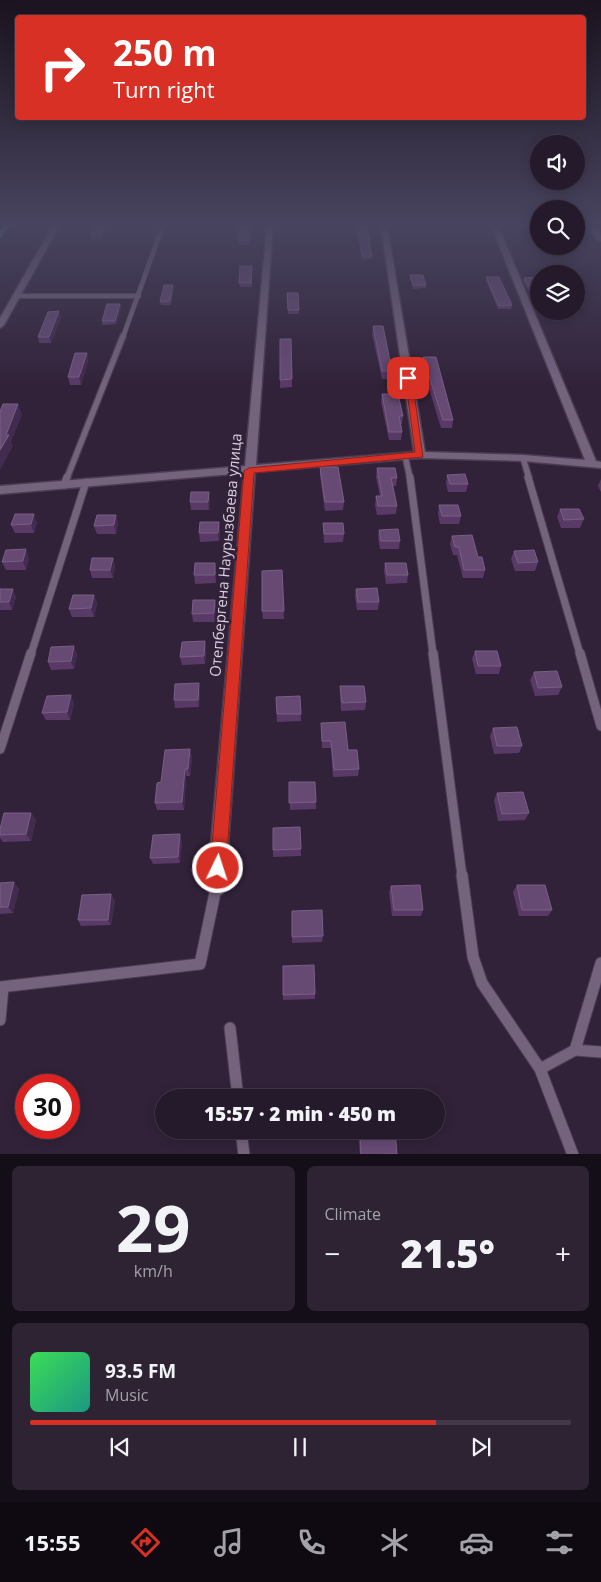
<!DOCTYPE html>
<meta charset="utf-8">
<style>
body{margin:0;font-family:"Open Sans",sans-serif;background:#2d2333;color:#f1f3f6;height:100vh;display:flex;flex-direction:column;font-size:19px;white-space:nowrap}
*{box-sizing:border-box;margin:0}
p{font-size:16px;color:#a3a1a9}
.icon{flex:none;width:28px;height:28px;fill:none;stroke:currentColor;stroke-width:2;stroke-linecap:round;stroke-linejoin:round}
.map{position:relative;height:1154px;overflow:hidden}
.panel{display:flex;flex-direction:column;gap:12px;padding:12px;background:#140e18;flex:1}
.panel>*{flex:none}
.banner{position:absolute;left:15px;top:15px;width:571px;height:105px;border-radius:5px;box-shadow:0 2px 12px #0003,0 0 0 1px #423847;background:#d93025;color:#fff;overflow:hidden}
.tools{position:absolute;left:530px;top:135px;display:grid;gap:10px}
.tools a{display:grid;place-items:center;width:55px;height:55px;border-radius:50%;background:#251a2b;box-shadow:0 2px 12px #0003,0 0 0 1px #423847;font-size:25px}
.speed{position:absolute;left:15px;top:1074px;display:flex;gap:10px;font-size:25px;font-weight:700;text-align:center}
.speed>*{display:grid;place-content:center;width:65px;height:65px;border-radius:50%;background:#251a2b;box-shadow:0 2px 12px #0003,0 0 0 1px #423847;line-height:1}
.speed .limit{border:8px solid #d22;background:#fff;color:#111}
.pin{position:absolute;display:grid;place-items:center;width:42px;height:42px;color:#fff;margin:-21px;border-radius:10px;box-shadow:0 2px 8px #0006}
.me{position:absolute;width:55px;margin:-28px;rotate:4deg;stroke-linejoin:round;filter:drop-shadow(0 0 4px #0008)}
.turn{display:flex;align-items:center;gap:18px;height:105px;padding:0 15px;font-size:22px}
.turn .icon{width:65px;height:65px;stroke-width:2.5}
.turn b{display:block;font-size:35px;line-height:42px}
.big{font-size:38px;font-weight:800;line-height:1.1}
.panel .widget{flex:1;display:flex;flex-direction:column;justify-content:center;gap:8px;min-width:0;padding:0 18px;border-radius:8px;background:#2d2333}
.panel .dial{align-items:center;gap:0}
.dial b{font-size:65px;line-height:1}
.song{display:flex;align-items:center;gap:15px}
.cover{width:60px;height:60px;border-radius:8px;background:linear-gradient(135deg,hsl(130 70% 55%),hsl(170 70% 35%))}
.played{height:5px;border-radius:2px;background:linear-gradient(90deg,#d93025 75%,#423847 75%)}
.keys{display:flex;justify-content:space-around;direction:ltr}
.heat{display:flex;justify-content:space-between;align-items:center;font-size:28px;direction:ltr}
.panel .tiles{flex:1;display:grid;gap:12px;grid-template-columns:1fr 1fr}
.widget:last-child{grid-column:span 2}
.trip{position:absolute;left:155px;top:1089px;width:290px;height:50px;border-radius:25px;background:#251a2b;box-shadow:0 2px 12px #0003,0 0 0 1px #423847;font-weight:800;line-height:50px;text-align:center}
.tabs{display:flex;height:80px;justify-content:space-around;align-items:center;background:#0f0a11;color:#a3a1a9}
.tabs .icon{width:35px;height:35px}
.tabs .active{color:#d93025}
.tabs b{font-size:22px;color:#f1f3f6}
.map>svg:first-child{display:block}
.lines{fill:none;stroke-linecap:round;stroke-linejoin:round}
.lane-far4-casing{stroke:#4b3d51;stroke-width:5.5}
.lane-far3-casing{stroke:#4b3d51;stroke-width:8}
.lane-far2-casing{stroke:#4b3d51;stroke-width:9}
.lane-far1-casing{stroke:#4b3d51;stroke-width:11}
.lane-casing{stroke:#4b3d51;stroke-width:13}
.street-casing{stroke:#4b3d51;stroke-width:3}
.highway-casing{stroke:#4b3d51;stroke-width:3}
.lane-far4{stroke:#75637e;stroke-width:4.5}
.lane-far3{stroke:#75637e;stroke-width:5.5}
.lane-far2{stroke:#75637e;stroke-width:7}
.lane-far1{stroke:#75637e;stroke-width:9}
.lane{stroke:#75637e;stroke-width:11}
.street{fill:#75637e;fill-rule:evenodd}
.highway{fill:#3fd4d1;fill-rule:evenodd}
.wall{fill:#593a67}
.shaded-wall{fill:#432a4f}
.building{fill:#664a74;stroke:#785f84}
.route{fill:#d93025;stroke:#8d1f18}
.labels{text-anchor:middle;stroke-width:5;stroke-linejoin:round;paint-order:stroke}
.street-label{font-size:15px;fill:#d9cfde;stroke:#312239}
</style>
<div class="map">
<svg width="601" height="1155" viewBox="0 0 601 1155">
<rect width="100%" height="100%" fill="#312239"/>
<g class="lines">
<defs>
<path id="lane-far4" d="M17,296H139
M123,337L163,225"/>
<path id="lane-far3" d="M405,456L410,478
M523,458L529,478
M67,478L123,336"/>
<path id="lane-far2" d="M410,477L433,654
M528,477L580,654
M64,485L67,477
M31,654L86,482"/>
<path id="lane-far1" d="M433,653L462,876
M580,653L601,726
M0,749L31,653"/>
<path id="lane" d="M462,875L473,957L482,983L540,1069
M0,987L200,964L216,888
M0,1020L3,987
M230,1028L238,1098
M575,1050L601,963
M241,1130L244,1155
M573,1155L540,1069L575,1050L601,1052"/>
<path id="street" d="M53,225H60L4,325L0,328V318Z
M267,225H273L256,465L414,452L381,225H387L425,452L523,455L585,460L491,225H498L596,461L601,462V468L523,461L420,458L255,472L225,888L222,894L216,897L210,894L207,888L244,473L0,494V486L245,466Z
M589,225H596L601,234V241H598Z"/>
<path id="highway" d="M3,225H11L0,238V229Z"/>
</defs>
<use href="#lane-far4" class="lane-far4-casing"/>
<use href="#lane-far3" class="lane-far3-casing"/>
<use href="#lane-far2" class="lane-far2-casing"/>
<use href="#lane-far1" class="lane-far1-casing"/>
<use href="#lane" class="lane-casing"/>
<use href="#street" class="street-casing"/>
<use href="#highway" class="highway-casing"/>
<use href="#lane-far4" class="lane-far4"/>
<use href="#lane-far3" class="lane-far3"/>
<use href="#lane-far2" class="lane-far2"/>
<use href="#lane-far1" class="lane-far1"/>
<use href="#lane" class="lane"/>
<use href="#street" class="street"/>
<use href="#highway" class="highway"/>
</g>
<path class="wall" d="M95,225H106L107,227L102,239L91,240V236Z
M357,225H367L372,256V259L362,260Z
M576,225L586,232L585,235H576Z
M250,228V245H238V241Z
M252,266V287H240L239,283Z
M410,275L426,285V288L413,289L410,278Z
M486,277L512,305L511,309H498L486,281Z
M524,278L539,281V298H532L523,281Z
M174,289L171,305H161L160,302Z
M287,293H298L299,314H288Z
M120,304L121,308L116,324L102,325V321Z
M61,317L51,343H39L38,337Z
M373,326L392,371V379H382L372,334Z
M280,339H291L292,387L280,388Z
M87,353L88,361L81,385H70L68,377Z
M423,357L453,420L452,428H441L422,365Z
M382,394L403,416L402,424H401L402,432L401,440H389L381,402Z
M320,467L344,502L343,510L325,511L320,476Z
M377,468L397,478L396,486H393L397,506L396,514L377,515L375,505L376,496H380L376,477Z
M447,475L468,484L466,492H448L446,483Z
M601,479V492L598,486Z
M210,500L209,510H191L190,502Z
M439,505L461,516L459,524H440L438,514Z
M560,509L584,519L580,528H561L557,517Z
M37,522L34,533H15L11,525Z
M219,522L220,530L219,541L200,542L199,533Z
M118,523L116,534H97L94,526Z
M323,523L344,534L343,542L324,543Z
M379,530L400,541L399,549H380L378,538Z
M452,536L478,557L485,570L483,578H463L457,555H453L450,544Z
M514,551L538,562L535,571H515L511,559Z
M29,558L26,570H6L2,562Z
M113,558L115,566L113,578H92L90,570Z
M385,563L408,575L407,583L386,584L384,571Z
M282,570L284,619H263L262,611Z
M216,571V583L195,584L194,575Z
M0,589L16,597L12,610H0Z
M356,589L379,602L378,610H357L355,597Z
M94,595L97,603L94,617H72L69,609Z
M215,600L216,608L215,622H193L192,614Z
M206,649L205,664L182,665L180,657Z
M475,651L501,666L499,674H476L472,659Z
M77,654L74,669L51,670L48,662Z
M534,672L562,687L558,695L535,696L530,680Z
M340,686L366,702L365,710L341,711L340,694Z
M200,691L199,707L175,708L174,700Z
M300,696L301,721L277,722L276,697Z
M74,703L70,720H46L42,713Z
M321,723L348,750L359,769L358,776L333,777L331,748H322Z
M493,728L522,746L519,753L494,754L490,736Z
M190,749L192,757L190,776H186L184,810H157L155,803L161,782Z
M289,782L316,802V809L290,810Z
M497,793L529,813L525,820L498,821L494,800Z
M31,813L36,820L31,841L3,842L0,838V829Z
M300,827L301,856L273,857V850Z
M182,841L180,863L153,864L150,858Z
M0,883L19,889L13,913L0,914Z
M517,885L552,910L548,916H519L513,892Z
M391,886L423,910L421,916H392L389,892Z
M115,900L111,925L81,926L78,920Z
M292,911L323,936L322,942L292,943Z
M283,966L315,994V999L283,1000Z
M358,1130H395L397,1155H360Z"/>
<path class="shaded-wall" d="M105,225H106L107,227L102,239L101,236Z
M173,285L174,289L171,305L170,301Z
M120,304L121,308L116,324L115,321Z
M59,311L61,317L51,343L49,337Z
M87,353L88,361L81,385L79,377Z
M18,404L22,415L11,442L13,446L0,470V450Z
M209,492L210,500L209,510L208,502Z
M34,514L37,522L34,533L31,524Z
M116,515L118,523L116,534L114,525Z
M219,522L220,530L219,541L218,533Z
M26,549L29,558L26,570L23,561Z
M113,558L115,566L113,578L110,570Z
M215,563L216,571V583L215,575Z
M13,589L16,597L12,610L9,602Z
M94,595L97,603L94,617L91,608Z
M215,600L216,608L215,622L214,613Z
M205,641L206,649L205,664L204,656Z
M74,646L77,654L74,669L71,661Z
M199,683L200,691L199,707L198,700Z
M71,695L74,703L70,720L67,712Z
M190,749L192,757L190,776L188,769Z
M185,769L186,776L184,810L182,802Z
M31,813L36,820L31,841L26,834Z
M180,834L182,841L180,863L178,857Z
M14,882L19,889L13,913L8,907Z
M111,894L115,900L111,925L108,920Z"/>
<path class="building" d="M95,225H105L101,236H91Z
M357,225H367L372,256H362Z
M576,225H581L586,232H576Z
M239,228H250V241H238Z
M240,266H252L251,283H239Z
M410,275H423L426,285H413Z
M486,277H499L512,305L499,306Z
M537,277L539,281V294H533L524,278Z
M164,285H173L170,301L160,302Z
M287,293H298L299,310H288Z
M107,304H120L115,321H102Z
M59,311L49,337H38L48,312Z
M373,326H383L392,371H382Z
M280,339H291L292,379L280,380Z
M75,353H87L79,377H68Z
M423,357H436L453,420H443Z
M382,394H398L403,416H399L402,432H389Z
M3,404H18L6,435H9L0,450V411Z
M320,467H338L344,502H325Z
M377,468H395L397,478H391L397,506H378L376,496H382Z
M465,474L468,484H450L447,475Z
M191,492H209L208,502H190Z
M439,505H458L461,516H442Z
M560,509H579L584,519L564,520Z
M15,514H34L31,524L11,525Z
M97,515H116L114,525L94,526Z
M200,522H219L218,533H199Z
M323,523H343L344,534H324Z
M398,529L400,541H381L379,530Z
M472,535L478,557H482L485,570H464L459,547H455L452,536Z
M26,549L23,561L2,562L6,550Z
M534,550L538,562L518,563L514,551Z
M92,558H113L110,570H90Z
M195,563H215V575H194Z
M385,563H406L408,575H387Z
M282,570L284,611H262V571Z
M377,588L379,602H358L356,589Z
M0,589H13L9,602H0Z
M73,595H94L91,608L69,609Z
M193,600H215L214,613L192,614Z
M205,641L204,656L180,657L182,642Z
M74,646L71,661L48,662L51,647Z
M475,651H497L501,666H478Z
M557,671L562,687L538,688L534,672Z
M199,683L198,700H174L175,684Z
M340,686H364L366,702L342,703Z
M71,695L67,712L42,713L47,696Z
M300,696L301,714H277L276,697Z
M345,722L348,750H357L359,769L334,770L331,741H322L321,723Z
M517,727L522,746H497L493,728Z
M190,749L188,769H185L182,802L155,803L157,783L161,782L165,750Z
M289,782H315L316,802L289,803Z
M523,792L529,813L502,814L497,793Z
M4,813H31L26,834L0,835V829Z
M300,827L301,849L273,850V828Z
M180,834L178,857L150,858L153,835Z
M14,882L8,907H0V883Z
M420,885L423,910H394L391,886Z
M517,885H545L552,910H522Z
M111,894L108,920H78L82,895Z
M322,910L323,936L292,937V911Z
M314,965L315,994L283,995V966Z
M360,1130H395L397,1154L361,1155Z"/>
<linearGradient id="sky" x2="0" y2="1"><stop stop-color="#1b131f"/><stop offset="0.58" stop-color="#48445f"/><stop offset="1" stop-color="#48445f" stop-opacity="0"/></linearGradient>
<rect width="601" height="387" fill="url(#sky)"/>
<path class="route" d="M405,376L412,378L423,457L254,473L226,868L223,873L218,876L212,873L210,868L244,471L249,468L415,452Z"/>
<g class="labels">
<g class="street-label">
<text transform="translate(226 555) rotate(-85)" y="5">Отепбергена Наурызбаева улица</text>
</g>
</g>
</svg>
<div class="tools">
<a><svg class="icon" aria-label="sound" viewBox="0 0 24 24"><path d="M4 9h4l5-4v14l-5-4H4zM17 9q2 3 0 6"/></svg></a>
<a><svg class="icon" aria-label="search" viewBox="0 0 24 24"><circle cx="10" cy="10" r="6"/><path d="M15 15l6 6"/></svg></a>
<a><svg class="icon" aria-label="layers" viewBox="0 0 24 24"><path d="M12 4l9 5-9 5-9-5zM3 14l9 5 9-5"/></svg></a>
</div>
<div class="speed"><div class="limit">30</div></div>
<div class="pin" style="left:408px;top:378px;background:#d93025"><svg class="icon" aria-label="arrive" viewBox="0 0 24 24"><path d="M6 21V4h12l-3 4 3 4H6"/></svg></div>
<svg class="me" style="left:218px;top:868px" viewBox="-20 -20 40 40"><circle r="17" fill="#d93025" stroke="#fff" stroke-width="3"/><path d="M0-11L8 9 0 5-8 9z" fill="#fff"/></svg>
<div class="trip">15:57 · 2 min · 450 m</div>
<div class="banner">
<div class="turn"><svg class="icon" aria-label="right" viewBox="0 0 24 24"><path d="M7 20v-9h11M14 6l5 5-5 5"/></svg><div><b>250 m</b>Turn right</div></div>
</div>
</div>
<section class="panel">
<div class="tiles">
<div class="widget dial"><b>29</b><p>km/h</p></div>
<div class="widget"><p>Climate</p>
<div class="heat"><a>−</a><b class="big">21.5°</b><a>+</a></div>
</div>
<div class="widget">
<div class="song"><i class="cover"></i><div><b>93.5 FM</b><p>Music</p></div></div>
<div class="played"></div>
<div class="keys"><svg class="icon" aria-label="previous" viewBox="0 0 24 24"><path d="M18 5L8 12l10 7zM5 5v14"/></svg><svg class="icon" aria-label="pause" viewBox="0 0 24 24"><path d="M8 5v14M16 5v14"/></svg><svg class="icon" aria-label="next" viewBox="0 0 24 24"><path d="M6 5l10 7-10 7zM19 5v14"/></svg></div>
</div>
</div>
</section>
<nav class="tabs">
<b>15:55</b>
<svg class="icon active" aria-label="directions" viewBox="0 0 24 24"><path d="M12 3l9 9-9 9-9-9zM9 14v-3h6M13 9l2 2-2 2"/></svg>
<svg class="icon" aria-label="music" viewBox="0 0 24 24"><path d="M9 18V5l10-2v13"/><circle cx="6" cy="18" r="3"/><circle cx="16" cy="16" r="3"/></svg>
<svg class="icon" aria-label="phone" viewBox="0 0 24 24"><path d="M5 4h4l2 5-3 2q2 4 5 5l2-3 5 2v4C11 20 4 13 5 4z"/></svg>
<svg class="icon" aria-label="climate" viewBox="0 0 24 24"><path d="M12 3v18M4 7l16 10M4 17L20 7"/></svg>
<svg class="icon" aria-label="car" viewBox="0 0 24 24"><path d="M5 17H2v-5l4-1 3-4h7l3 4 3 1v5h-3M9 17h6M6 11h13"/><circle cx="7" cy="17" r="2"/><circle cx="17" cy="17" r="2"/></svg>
<svg class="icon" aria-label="filters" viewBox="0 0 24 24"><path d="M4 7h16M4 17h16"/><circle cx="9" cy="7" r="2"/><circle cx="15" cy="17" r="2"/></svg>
</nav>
